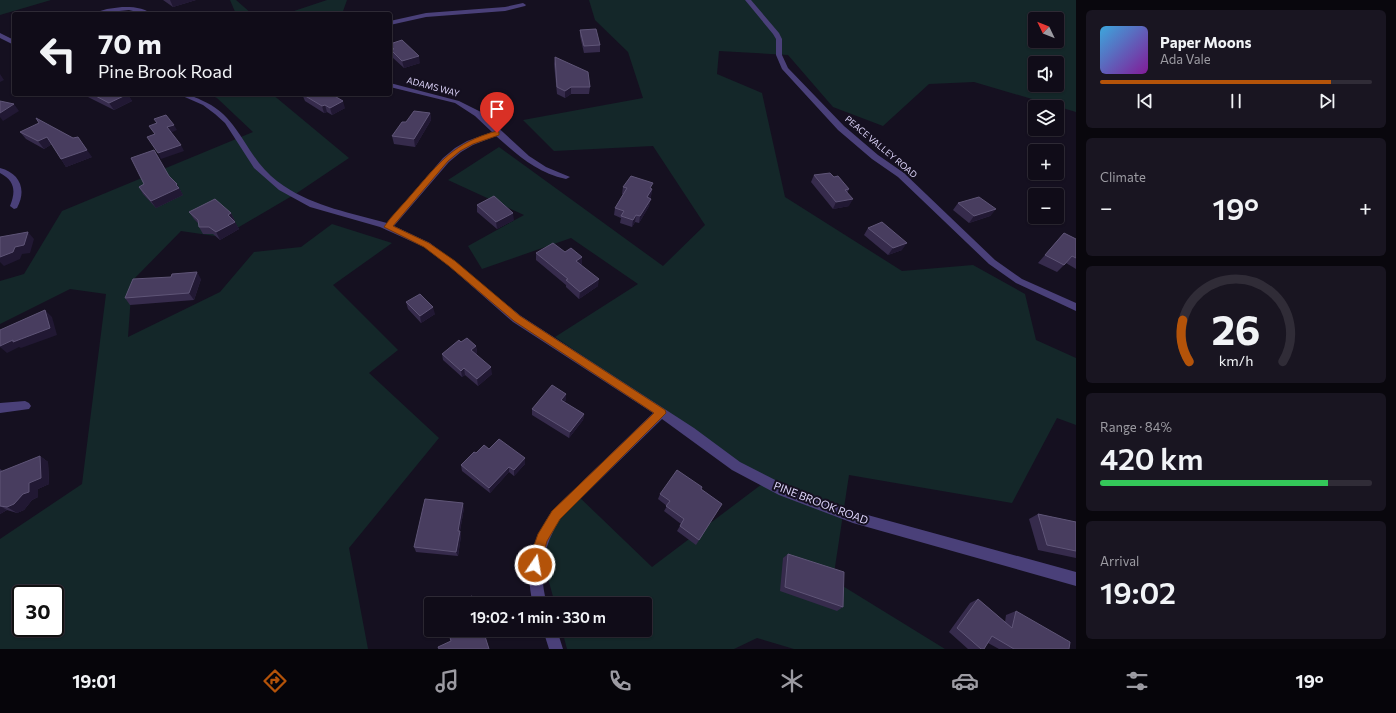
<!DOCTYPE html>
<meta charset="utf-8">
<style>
body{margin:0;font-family:Commissioner,sans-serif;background:#191521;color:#f1f3f6;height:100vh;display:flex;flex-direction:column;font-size:15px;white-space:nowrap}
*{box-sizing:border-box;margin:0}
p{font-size:13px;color:#9c9ba2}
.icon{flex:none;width:22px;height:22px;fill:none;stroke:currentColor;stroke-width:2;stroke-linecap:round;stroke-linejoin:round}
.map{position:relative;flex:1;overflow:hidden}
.side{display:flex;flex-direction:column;gap:10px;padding:10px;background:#09070d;width:320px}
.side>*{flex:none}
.guide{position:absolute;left:12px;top:12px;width:380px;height:84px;border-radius:4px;box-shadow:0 1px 3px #0004,0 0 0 1px #302c37;background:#100c18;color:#f1f3f6;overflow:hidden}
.needle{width:26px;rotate:313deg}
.tools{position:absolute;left:1028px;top:12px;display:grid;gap:8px}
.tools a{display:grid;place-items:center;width:36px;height:36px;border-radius:4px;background:#100c18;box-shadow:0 1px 3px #0004,0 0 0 1px #302c37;font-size:20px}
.speed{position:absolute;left:12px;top:585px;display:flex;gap:8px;font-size:20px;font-weight:700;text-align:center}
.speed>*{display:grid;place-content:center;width:52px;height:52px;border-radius:50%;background:#100c18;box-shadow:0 1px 3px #0004,0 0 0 1px #302c37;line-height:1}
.speed .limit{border:2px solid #111;border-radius:6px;background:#fff;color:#111}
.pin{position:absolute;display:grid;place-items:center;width:34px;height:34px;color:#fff;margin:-41px -17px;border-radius:50% 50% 50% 0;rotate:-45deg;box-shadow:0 0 4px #0007}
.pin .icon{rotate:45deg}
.me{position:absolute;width:44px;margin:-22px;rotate:12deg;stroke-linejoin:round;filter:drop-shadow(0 0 3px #0008)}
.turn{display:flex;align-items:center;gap:14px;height:84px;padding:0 20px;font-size:18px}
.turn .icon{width:52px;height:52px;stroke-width:2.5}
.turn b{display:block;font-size:28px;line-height:34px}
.big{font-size:30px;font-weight:600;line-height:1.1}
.side .tile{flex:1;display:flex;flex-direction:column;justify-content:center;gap:6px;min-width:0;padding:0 14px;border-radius:6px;background:#191521}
.side .dial{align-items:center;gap:0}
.dial svg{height:104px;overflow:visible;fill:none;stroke:#302c37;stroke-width:7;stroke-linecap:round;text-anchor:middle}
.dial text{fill:#f1f3f6;stroke:none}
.song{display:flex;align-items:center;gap:12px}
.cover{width:48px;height:48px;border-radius:6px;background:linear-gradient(135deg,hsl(200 70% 55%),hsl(290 70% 35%))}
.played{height:4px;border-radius:2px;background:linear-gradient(90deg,#b45309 85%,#302c37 85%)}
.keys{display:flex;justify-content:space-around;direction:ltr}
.heat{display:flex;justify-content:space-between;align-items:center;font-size:22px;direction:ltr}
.charge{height:6px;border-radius:3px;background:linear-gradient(90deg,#34c759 84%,#302c37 0)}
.trip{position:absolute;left:424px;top:597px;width:228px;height:40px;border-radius:4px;background:#100c18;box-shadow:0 1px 3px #0004,0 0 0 1px #302c37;font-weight:600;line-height:40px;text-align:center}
.menu{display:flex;height:64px;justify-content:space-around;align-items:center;background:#06050a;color:#9c9ba2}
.menu .icon{width:28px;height:28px}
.menu .selected{color:#b45309}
.menu b{font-size:18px;color:#f1f3f6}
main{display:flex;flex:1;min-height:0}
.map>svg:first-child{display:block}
.green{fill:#142729;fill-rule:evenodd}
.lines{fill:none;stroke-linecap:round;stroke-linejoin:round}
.minor{fill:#4a4079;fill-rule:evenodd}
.wall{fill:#362b4c}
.shaded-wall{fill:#211833}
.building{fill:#483d5f;stroke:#5f5577}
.route{fill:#b45309;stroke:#753606}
.labels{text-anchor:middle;stroke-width:4;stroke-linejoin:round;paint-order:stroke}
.far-street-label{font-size:9px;fill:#ddd4fa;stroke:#151020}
.street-label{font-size:11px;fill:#ddd4fa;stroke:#151020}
</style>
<main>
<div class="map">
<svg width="1076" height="649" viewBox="0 0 1076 649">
<rect width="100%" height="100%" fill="#151020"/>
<path class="green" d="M0,0H51L0,15Z
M230,0H236L252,14H236Z
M327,0H347L342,14H285Z
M589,0H1076V112L974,82L929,84L883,126L833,107L788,55L719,51L717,74L762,93L785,197L902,271L973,265L1025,294L1036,340L1076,358V425L1057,418L1012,503L849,475L833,580L945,649H794L757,638L734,649H567L562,630H645V604H555L540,549L575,493L652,567L766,481L555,337L638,284L571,238L482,269L468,246L524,215L448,180L499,147L663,266L705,225L653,146L554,151L523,120L643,98L628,52L595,20ZM1035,19H1057V41H1035ZM1035,63H1057V85H1035Z
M208,94H272L349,158L297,193L222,237L181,231L132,281L128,337L220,292L254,252L301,247L332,224L392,243L333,285L398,350L369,373L439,438L349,548L368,649H0V539L82,484L106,294L70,289L0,324V281L24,274L62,211L253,132L217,98ZM21,594H55V628H21Z"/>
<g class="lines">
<path class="minor" d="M745,0H751L779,33L782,39V55L788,68L844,126L878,155L904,173L995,260L1022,279L1076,303V311L1016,283L989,264L898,177L872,159L838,130L782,69L776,55V39L773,34Z
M523,3L526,5L525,6L505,11L426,17L390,25V21L426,13L505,7Z
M122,7C132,7 143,7 152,14H145L129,10L90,14L107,9Z
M0,33L14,40V45L0,38Z
M390,83L459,101L481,112L529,156L546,167L570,177L566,179C536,172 519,156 496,136L473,145L461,152L449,162L394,226L430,243L521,316L694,428L740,462L787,486L853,511L1076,572V586L853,523L779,495L732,470L662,419L560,519C543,547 538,573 547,604H533C524,568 532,541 552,511L653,413L513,322L449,266L424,247L380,227L310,207L279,190L254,168L225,123L215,114L203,105L178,94C187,94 193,96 201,100C232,113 240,138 259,163C266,172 275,180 284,186C315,207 352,213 387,223L443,158L455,148L467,141L492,132L475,116L455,103L390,87Z
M0,168C20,173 27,190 17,208L14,209L10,206C16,191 15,181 0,173Z
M25,401L29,403L31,406L29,409L0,413V403Z
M543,630H557L563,649H549Z"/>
</g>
<path class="wall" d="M163,0H196L173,7Z
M580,30L600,45V52L584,53L580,36Z
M390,44L420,63L404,68L392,57V52L390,51Z
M555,57L590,87L589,94H571L565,98L557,94L554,64Z
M86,94H127L132,101L114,110L88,97Z
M302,94L345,108L332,115L327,112L324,113L305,101Z
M430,113L431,120L415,147L394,144L392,136Z
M20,132L92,157L66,167L61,159L52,144L44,149L26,139Z
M814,175L834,177L849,189L847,193L849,206L833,209L811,182Z
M170,177L181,191V192L183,195L156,208L143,194L139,187Z
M623,187L652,189L651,196L650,198L649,206L639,223L635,222L632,227L620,223L621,218L614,215L615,208L623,194H622Z
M958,203L996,209L990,216L969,223L953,210Z
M477,205L514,220L497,229L477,212Z
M189,212L231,213L235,221H234L239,229L220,240L213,234H203L199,227V224L194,219Z
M868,228L902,250L888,255L864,235Z
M1064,233L1076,239V269L1066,263L1057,272L1038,263Z
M565,252L582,257V264L580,265L598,286L579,299L566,287V285L536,260V253Z
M201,279L194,300L130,305L125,298Z
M406,302L435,314L421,323L408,309Z
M461,342L476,346L477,353L475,354L492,374L478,386L465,375L462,377L443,360L442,354Z
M566,394V400L564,402L584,414L583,420L569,438L532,415V409Z
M489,449L525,464L514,476L509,472L490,493L462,471L461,465L476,453Z
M40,456L48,462L49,484L38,489V497L32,500L24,510L17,513L7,510L0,514V469L3,471Z
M701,489L722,504L696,545L677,531L681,524L664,511L667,506L658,499L660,494Z
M464,508L460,531L461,536L458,556L416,552L414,547Z
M1038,514L1076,522V558L1038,550L1029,519Z
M788,554L843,607L837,611L780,591L783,558Z
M978,599L1005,622L1006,615L1016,611L1069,649H999L988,643L981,649H968L949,632L970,603Z"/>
<path class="shaded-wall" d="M170,0H196L173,7Z
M419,56L420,63L404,68L402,61Z
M0,74L4,80L0,82Z
M571,87V94L565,98V91Z
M128,94L132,101L114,110L109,103Z
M343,101L345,108L332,115L330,108Z
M14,104L19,111L3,121L0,117V113Z
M325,105L327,112L324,113L322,106Z
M430,113L431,120L415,147L414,139Z
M174,125L177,130L170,133L167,127Z
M47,137L52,144L44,149L38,141Z
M78,137L92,157L66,167L61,159Z
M181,145L184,151L161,159L158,153Z
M177,184L183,195L156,208L151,201Z
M652,189L651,196L646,205L647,197Z
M651,199L649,206L639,223L640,216Z
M853,199L849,206L833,209L836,202Z
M996,209L990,216L969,223L974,216Z
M231,213L235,221L232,222L228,215Z
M513,213L514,220L497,229L496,222Z
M636,215L635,222L632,227L633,220Z
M235,222L239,229L220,240L216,232Z
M28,232L34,239L30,253L22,254L20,259L4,266L0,262V257L15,247Z
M907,243L902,250L888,255L893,248Z
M582,257V264L575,268L576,261Z
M197,272L201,279L194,300L189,293Z
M599,279L598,286L579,299L580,292Z
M433,307L435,314L421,323L420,316Z
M45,310L52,317L57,335L21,348L19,347L7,353L0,347V346L13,340Z
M476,346L477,353L472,357L471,350Z
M491,367L492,374L478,386L477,379Z
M464,368L465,375L462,377L461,371Z
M566,394V400L561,406V400Z
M584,414L583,420L569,438L570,432Z
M40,456L48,462L49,484L38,489V497L32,500L24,510L17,513L7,507L29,483Z
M525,458V464L514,476V470Z
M509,467V472L490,493L489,488Z
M463,503L464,508L459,536L458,531Z
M0,506L7,510L0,514Z
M460,531L461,536L458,556L456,552Z"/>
<path class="building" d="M596,29L600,45L584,46L580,30Z
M402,40L419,56L402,61L391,50L394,49L390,45V44Z
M555,57L588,72L590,87H571L565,91L557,87Z
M92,94H128L109,103Z
M302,94H331L343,101L330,108L325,105L322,106Z
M0,101L14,104L0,113Z
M414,111L430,113L414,139L392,136L402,122H406Z
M166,115L174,125L167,127L181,145L158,153L147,137L155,134L149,126L157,123L154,119Z
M36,118L73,138L78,137L87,150L61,159L47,137L38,141L20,132L39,123Z
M154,150L169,176L177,184L176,185L179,188L151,201L139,187L144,184L131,158Z
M830,173L834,177L838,176L849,189L845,190L853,199L836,202L814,175Z
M631,176L653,183L650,188L652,189L647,197L651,199L640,216L636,215L633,220L621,216L624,211L615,208L627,188L623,187Z
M494,196L513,213L496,222L477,205Z
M979,197L996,209L974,216L958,203Z
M215,199L231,213L228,215L235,222L216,232L209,227H199L198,220L189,212Z
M882,222L907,243L893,248L868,228Z
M28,232L24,245L15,247L13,252L0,257V237Z
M1064,233L1076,239V258L1072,256L1064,265L1045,255Z
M553,243L565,252L571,248L582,257L576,261L599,279L580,292L566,280L568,279L536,253Z
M197,272L189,293L125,298L133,279L171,277L172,274Z
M420,294L433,307L420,316L406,302Z
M45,310L50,328L13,342V340L0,346V330Z
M467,338L476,346L471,350L491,367L477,379L464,368L461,371L442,354L459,340L461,342Z
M552,385L566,394L561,400L584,414L570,432L532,409Z
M499,439L525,458L514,470L509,467L489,488L461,465L474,452L476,453L484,445L489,449Z
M40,456L41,478L29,483V492L23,494L14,504L7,507L0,506V472Z
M677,470L702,487L701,489L722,504L699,540L680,526L684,519L666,506L670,501L660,494Z
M425,499L463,503L458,531H460L456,552L414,547Z
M1038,514L1076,522V551L1047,545Z
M788,554L844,572L843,607L785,587Z
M472,596L475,604H454Z
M978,599L1012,628L1016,611L1070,642L1069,649H1014L992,636L984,649H981L957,628Z
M448,630H483L489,649H439L438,647L451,641Z"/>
<path class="route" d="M497,131L499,132V135L473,144L460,151L448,161L393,226L429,243L455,261L520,316L665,410L666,413L560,519L547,541L539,570L535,571L531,570L529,565L532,551L538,534L552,511L654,413L514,321L449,266L424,247L384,227C392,215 403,205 412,194C440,162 453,143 497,131Z"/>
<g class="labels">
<g class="far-street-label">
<text transform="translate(433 87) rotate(15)" y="3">ADAMS WAY</text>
<text transform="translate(881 147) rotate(40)" y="3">PEACE VALLEY ROAD</text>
</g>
<g class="street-label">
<text transform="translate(821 503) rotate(21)" y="4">PINE BROOK ROAD</text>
</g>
</g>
</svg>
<div class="tools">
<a><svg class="needle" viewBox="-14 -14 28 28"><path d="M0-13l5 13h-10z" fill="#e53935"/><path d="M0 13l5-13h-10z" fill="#9c9ba2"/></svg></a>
<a><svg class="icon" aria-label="sound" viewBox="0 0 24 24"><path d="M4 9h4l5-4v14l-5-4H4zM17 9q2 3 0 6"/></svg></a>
<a><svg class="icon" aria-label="layers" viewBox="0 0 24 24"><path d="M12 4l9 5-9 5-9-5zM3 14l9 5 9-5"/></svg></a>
<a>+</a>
<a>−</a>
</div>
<div class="speed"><div class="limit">30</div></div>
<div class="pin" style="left:497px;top:133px;background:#d93025"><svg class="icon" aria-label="arrive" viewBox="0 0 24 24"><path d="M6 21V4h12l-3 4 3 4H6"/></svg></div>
<svg class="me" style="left:535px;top:565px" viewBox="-20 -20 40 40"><circle r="17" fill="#b45309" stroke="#fff" stroke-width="3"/><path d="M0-11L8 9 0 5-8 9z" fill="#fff"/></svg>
<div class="trip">19:02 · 1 min · 330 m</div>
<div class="guide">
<div class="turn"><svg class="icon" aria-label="left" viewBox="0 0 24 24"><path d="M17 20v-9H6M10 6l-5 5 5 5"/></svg><div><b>70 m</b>Pine Brook Road</div></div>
</div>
</div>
<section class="side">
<div class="tile">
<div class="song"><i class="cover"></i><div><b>Paper Moons</b><p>Ada Vale</p></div></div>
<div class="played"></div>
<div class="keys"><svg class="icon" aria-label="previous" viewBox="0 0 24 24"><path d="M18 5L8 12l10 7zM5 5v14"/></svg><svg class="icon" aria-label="pause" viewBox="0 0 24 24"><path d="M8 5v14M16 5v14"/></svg><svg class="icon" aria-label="next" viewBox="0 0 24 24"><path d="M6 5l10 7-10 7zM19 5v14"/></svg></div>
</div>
<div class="tile"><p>Climate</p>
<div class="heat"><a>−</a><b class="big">19°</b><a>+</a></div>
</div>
<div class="tile dial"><svg viewBox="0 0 100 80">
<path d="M14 69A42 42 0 1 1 86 69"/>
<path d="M14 69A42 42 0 0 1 9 37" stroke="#b45309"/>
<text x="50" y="56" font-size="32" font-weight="700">26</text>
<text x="50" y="72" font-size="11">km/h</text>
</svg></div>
<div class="tile"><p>Range · 84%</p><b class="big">420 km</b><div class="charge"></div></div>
<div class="tile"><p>Arrival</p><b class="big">19:02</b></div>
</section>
</main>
<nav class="menu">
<b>19:01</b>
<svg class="icon selected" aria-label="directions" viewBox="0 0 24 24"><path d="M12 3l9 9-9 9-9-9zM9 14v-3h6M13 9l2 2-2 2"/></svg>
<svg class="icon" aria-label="music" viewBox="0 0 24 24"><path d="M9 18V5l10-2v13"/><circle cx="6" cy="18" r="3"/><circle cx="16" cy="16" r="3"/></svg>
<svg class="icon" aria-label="phone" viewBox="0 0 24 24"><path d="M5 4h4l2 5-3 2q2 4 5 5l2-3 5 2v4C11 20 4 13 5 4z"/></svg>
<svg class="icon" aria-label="climate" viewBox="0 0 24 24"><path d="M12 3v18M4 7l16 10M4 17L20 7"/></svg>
<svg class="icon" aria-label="car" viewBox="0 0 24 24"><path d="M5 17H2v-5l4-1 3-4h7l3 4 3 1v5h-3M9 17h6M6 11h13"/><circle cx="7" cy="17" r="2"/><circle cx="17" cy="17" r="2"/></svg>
<svg class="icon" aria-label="filters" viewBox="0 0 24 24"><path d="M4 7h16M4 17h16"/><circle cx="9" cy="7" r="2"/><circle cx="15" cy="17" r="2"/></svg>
<b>19°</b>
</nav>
